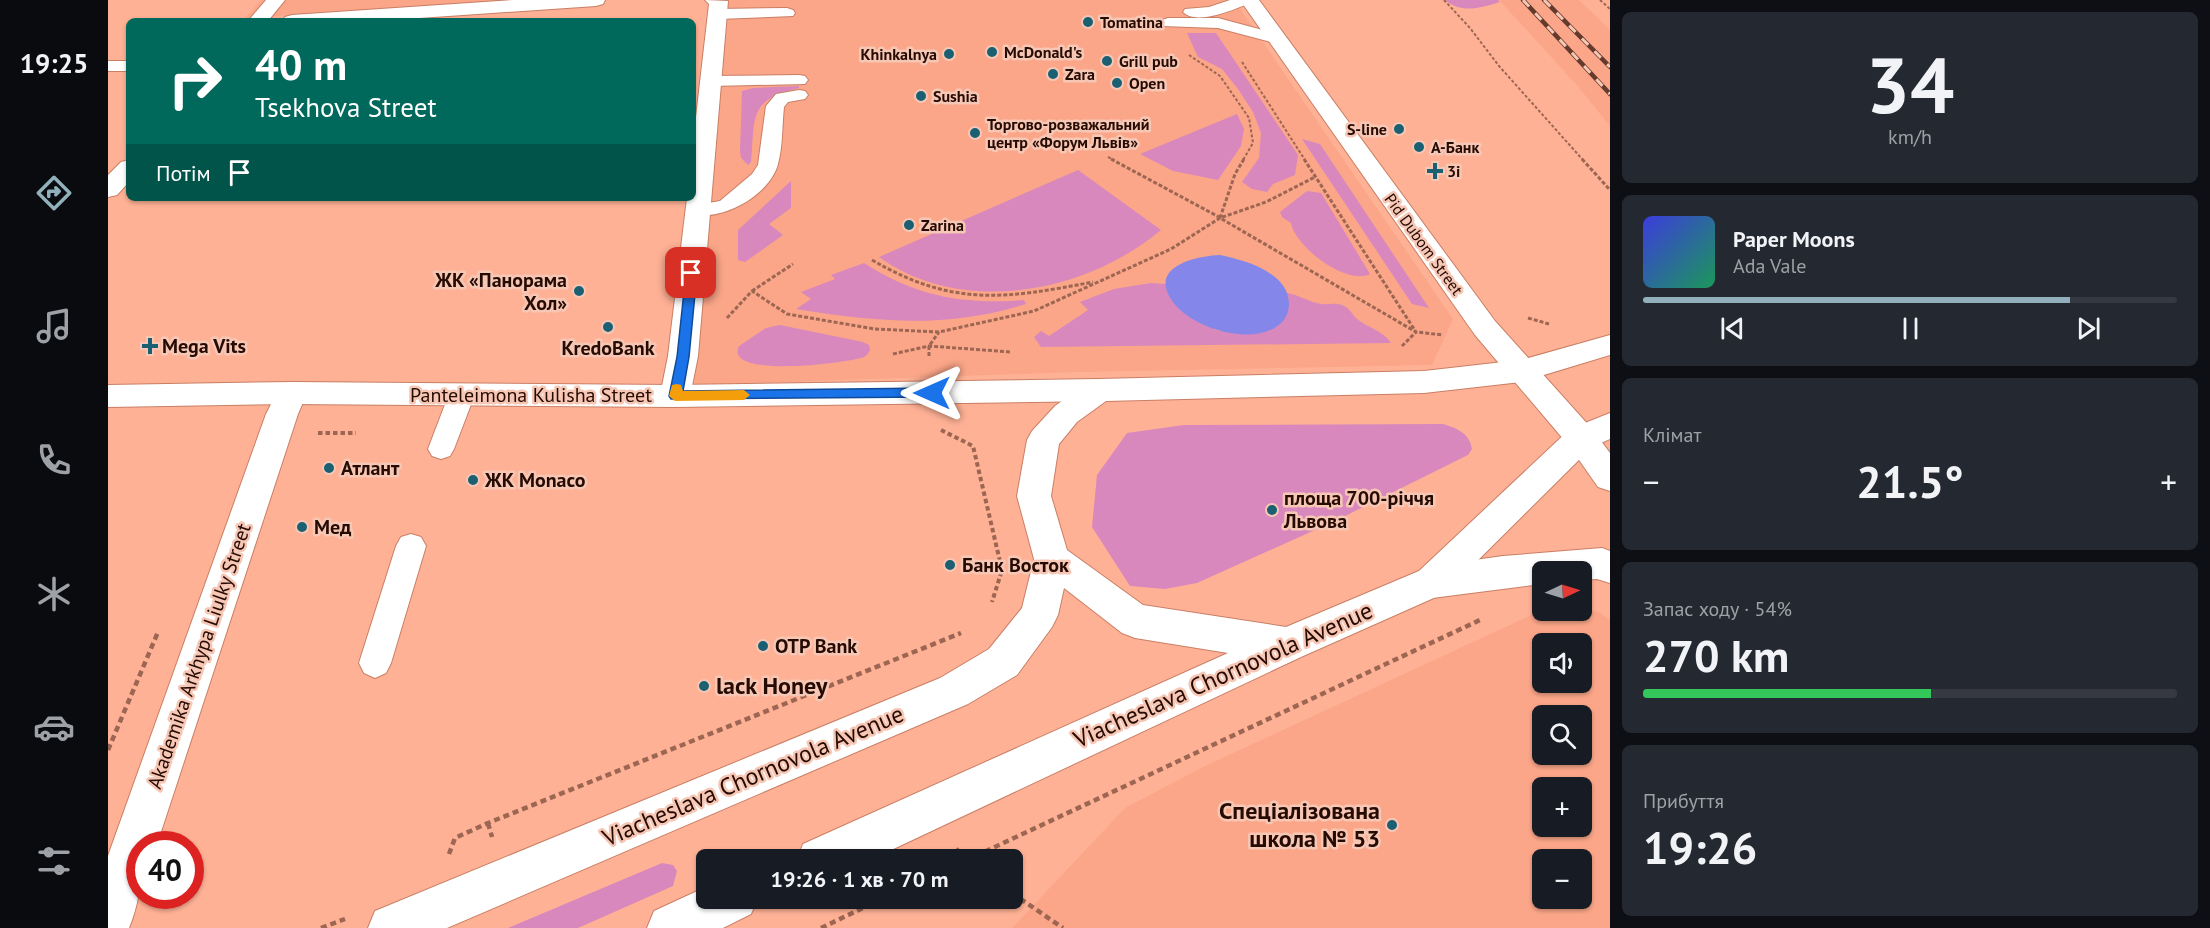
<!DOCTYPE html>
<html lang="uk">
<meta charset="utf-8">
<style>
body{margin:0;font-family:"PT Sans",sans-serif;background:#242831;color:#f1f3f6;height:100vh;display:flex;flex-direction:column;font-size:22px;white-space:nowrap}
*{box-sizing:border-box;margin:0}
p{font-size:20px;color:#9ea1a6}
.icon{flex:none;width:33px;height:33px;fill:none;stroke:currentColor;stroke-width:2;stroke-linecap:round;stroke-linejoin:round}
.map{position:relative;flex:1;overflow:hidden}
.side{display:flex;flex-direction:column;gap:12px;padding:12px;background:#0d0f14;width:600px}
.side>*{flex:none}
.guide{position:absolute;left:18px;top:18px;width:570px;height:183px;border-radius:9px;box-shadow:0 2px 4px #0004;background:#00695c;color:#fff;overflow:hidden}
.needle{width:39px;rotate:86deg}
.buttons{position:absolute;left:1424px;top:561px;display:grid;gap:12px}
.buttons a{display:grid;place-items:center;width:60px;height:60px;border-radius:9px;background:#171b24;box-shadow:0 2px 4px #0004;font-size:30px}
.speed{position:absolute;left:18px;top:831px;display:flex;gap:12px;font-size:30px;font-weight:700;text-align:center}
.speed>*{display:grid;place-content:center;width:78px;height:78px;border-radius:50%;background:#171b24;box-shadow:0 2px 4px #0004;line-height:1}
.speed .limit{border:9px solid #d22;background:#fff;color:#111}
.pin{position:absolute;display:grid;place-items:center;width:51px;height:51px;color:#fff;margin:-26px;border-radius:12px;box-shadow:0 3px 9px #0006}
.me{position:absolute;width:66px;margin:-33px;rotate:270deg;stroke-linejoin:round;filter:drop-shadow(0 0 4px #0008)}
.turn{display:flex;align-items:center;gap:21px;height:126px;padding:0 30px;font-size:27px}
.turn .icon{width:78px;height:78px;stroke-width:2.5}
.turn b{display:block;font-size:42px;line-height:51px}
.then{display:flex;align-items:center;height:57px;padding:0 30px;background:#0003;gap:12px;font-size:22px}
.big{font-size:45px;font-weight:700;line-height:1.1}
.side .widget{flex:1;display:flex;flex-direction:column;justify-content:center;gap:9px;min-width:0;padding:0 21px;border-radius:9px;background:#242831}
.side .dial{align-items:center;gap:0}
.dial b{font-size:78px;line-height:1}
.song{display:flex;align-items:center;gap:18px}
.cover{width:72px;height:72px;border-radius:9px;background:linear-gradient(135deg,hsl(240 70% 55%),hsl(150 70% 35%))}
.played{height:6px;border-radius:3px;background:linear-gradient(90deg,#91b0bb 80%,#363941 80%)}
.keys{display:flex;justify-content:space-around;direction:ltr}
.heat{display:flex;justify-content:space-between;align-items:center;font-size:33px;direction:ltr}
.charge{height:9px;border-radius:4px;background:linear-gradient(90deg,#34c759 54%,#363941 0)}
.trip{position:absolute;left:588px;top:849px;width:327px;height:60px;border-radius:9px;background:#171b24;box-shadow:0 2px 4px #0004;font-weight:700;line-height:60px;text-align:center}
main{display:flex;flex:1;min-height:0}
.tab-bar{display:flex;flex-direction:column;width:108px;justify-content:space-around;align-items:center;background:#090b0e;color:#9ea1a6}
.tab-bar .icon{width:42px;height:42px}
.tab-bar .on{color:#91b0bb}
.tab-bar b{font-size:27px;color:#f1f3f6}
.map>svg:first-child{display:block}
.built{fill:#fba688;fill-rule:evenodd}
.green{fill:#d888bd}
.water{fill:#8487e9}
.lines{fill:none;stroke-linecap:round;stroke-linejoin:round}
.lane-casing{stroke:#c97f65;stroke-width:2}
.street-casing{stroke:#c97f65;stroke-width:2}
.secondary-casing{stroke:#c97f65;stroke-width:2}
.primary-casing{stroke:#c97f65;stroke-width:2}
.path-far3{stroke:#9c6653;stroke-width:2;stroke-dasharray:3 2;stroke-linecap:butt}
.path-far2{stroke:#9c6653;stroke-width:3;stroke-dasharray:4 2;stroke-linecap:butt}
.path-far1{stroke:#9c6653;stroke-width:4;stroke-dasharray:4.5 3;stroke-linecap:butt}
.path{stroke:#9c6653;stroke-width:4.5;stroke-dasharray:6 4;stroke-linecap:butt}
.lane{fill:#fff;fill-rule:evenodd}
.street{fill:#fff;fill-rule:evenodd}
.secondary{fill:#fff;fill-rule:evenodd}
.primary{fill:#fff;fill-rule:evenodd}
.rail-casing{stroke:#643a2d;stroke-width:4.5}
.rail{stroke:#f7c7b6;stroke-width:3;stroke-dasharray:9;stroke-linecap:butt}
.route{fill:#1a73e8;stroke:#114b97;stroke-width:1.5}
.slow{fill:#f59e0b}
.poi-dot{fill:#1b5f72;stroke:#f7c7b6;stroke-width:2}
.labels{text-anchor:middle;stroke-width:5;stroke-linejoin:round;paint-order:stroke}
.far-poi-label{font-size:16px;font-weight:bold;fill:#260b03;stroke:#f7c7b6;text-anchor:start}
.far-street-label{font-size:16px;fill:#260b03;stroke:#f7c7b6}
.poi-label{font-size:20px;font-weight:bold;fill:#260b03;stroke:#f7c7b6;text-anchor:start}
.street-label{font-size:20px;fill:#260b03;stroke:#f7c7b6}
.near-street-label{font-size:24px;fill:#260b03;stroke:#f7c7b6}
.near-poi-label{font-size:24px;font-weight:bold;fill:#260b03;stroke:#f7c7b6;text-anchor:start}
</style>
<main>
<nav class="tab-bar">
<b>19:25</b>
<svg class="icon on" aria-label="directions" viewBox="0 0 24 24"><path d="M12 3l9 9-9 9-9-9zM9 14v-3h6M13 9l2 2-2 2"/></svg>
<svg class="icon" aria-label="music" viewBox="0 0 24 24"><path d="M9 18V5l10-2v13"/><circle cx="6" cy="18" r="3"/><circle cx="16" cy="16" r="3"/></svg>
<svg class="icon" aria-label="phone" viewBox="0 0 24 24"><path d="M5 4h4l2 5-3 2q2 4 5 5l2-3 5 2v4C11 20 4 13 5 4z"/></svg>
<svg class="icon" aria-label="climate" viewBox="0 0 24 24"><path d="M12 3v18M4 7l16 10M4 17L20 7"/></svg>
<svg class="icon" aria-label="car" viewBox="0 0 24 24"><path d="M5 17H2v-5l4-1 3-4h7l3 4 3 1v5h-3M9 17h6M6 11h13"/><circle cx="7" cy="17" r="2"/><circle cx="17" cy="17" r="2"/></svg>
<svg class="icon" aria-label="filters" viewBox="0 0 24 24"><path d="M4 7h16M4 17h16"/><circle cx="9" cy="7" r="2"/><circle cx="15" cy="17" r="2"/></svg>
</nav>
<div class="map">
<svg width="1502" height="928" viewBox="0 0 1502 928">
<rect width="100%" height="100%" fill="#ffb195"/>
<path class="built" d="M153,0H428L137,18Z
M620,0H1126L1345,319L1324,365L972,372L586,385Z
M1391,0H1471L1502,30V126L1467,83Z
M1434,610H1473L1491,612L1502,620V928H904L1017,808L1095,767ZM1434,644H1473V682H1434ZM1434,716H1473V754H1434ZM1434,788H1473V826H1434ZM1434,860H1473V898H1434Z"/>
<path class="green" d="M1337,0H1390L1392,2C1372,8 1354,14 1337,0Z
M1079,33H1108L1190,155L1187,175L1165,184L1159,192L1144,189L1134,182L1151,158L1153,133L1145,112L1130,89L1114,69L1090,57Z
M691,86V88C640,99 647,118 643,162L640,165L633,158L632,151L634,91L645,88Z
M1129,114L1136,129L1133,146L1110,180L1065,171L1032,154Z
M1194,139L1212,144L1321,308L1304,304Z
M970,170L1053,230C978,293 855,317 771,257Z
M683,181V208L661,224L675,235L637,262L630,260V230Z
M1199,191L1213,193L1262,274C1239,286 1187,247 1183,223L1174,217L1172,212Z
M756,263C807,296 855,305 916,300L918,304C837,329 770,322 688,309L703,299L693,292L727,279L723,275Z
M1043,283L1059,284L1058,288L1107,330L1127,333H1147L1181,298L1178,293C1191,294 1201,303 1214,304C1221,305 1228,302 1236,306C1243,309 1244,315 1249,319C1260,328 1274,330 1283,343L933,347L926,337L933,331L941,336L980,310L972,302L1006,289Z
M672,325L755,342L761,345L762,350C760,354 760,354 756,357C741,363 615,379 631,346L658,328Z
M1335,424C1348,428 1362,433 1364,449L1360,455L1227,521L1089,583L1057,589L1022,586L984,527L989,475L1019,433L1076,425Z
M554,863L565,865L569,871L565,886L470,928H400Z"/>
<path class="water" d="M1112,255C1136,260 1181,272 1181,304C1181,310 1179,316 1175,321C1150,349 1084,329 1065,302C1039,267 1087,256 1112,255Z"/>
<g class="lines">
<defs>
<path id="lane" d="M1122,0H1145L1142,3C1127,9 1089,26 1075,12L1077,9L1101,7Z
M679,8L685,10L687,13L685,16L610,19L602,14L610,9Z
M1060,18H1110L1173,35L1175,38L1167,43L1110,28L1054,26L1052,23L1054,20Z
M0,61H21V71H0Z
M691,75L697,76L700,80L697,84L603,86L597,85L594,81L597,77L603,76Z
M691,90L697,91L700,95L697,99L680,102L676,107C674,125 675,146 670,164C662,195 614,222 583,214L580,210L583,206L612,201L644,174L650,165L658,106L668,94Z
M354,385L363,388L367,394L346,449L342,456L333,459L324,456L320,449L341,394L345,388Z
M303,534L313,537L318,546L283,663L278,673L267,678L256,673L251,663L288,546L293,537Z"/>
<path id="street" d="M158,0H177L160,21H140Z
M405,0H497L495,4L488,6L268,21H174L177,17L184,15Z
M597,0L620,1L590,356L582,396L578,404L567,407L556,404L552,396L560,356L579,198H585V143L601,4Z
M21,160V182L9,195L0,197V175L13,162Z
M184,382L195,385L199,393L190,414L49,844H32C32,878 34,896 21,928H0V856L158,414L173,385Z"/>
<path id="secondary" d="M1132,0H1151L1387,321L1484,429L1502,453V491L1490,487L1462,447L1367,335Z
M991,379L1002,382L1006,390L1002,398L991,401L567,407L184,404L0,407V385L184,382L567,385Z
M1494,548L1502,551V583L1489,579L1473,580V572H1434V584L1324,598L1311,593L1306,582L1311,571L1324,566L1395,556Z"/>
<path id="primary" d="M1502,335V355L1413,382L1316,393L998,401L969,422L951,444L943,496L959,550L1035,605L1178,627L1311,571L1462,429L1502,413V439L1484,447L1337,593L1193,657L762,860H689L695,844L1120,653L1027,638L1014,633L956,588L950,615L944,627L909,675L860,704L339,928H260L267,911L832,678L881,649L914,608L926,559L909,496L919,440L924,431L947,406L980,382L991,379L1316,371L1413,360Z
M598,887V898H650L643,914L615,928H539L546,911Z"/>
</defs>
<use href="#lane" class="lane-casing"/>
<use href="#street" class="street-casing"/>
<use href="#secondary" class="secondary-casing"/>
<use href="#primary" class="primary-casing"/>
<path class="path-far3" d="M1336,0L1362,28L1391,66L1475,160
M1492,0L1502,9
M1081,55L1112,76L1141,118L1145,143L1135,160
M1134,62L1197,160
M1000,157L1006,160"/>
<path class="path-far2" d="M1003,159L1111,217
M1136,159L1127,174L1112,218L1308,332L1335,335
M1196,159L1308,332L1294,346
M1474,159L1502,190
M764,260C845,307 896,299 985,282
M644,291L685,264
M619,318L644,291L679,314L767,329L831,332L926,311L1063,249L1112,218L1158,202L1207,177
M1420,318L1441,324
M785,354L821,346L903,352
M821,356V346L831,332"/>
<path class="path-far1" d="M833,430L865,446L894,570L884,602
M210,433H248"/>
<path class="path" d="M0,750L50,632
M380,823L384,837
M848,849L860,859
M341,854L347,838L380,823L853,633
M859,860L1372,620
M904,893L955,928
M213,928L237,919
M713,928L776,898"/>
<use href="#lane" class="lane"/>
<use href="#street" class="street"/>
<use href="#secondary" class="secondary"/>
<use href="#primary" class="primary"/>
<defs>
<path id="rail" d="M1415,0L1502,94
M1436,0L1502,67"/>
</defs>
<use href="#rail" class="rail-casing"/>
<use href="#rail" class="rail"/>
</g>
<path class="route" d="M583,269L589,273L581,357L575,391L824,388L830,393L824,397L563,399L561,396L569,357L578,273Z"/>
<path class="slow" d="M569,384L573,385L575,391L636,390L642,395L636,400L567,401L561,396L564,385Z"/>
<g class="poi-dot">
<circle cx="980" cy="22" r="6"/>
<circle cx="884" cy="52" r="6"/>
<circle cx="841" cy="54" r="6"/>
<circle cx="999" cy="61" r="6"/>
<circle cx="945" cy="74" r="6"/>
<circle cx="1009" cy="83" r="6"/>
<circle cx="813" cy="96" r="6"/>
<circle cx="1291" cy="129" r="6"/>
<circle cx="867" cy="133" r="6"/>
<circle cx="1311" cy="147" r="6"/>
<path d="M1324 162h6v6h6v6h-6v6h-6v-6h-6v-6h6z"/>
<circle cx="801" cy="225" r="6"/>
<circle cx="471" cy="291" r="6"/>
<circle cx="500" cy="327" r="6"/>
<path d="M39 337h6v6h6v6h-6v6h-6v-6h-6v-6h6z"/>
<circle cx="221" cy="468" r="6"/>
<circle cx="365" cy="480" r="6"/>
<circle cx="1164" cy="510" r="6"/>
<circle cx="194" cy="527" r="6"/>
<circle cx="842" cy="565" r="6"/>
<circle cx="655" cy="646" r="6"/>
<circle cx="596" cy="686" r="6"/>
<circle cx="1284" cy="825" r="6"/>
</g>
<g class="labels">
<g class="far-poi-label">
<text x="992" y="28">Tomatina</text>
<text x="896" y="58">McDonald's</text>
<text x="829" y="60" text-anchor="end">Khinkalnya</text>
<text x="1011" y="67">Grill pub</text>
<text x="957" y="80">Zara</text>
<text x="1021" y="89">Open</text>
<text x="825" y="102">Sushia</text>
<text x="879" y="130">Торгово-розважальний<tspan x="879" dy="18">центр «Форум Львів»</tspan></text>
<text x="1279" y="135" text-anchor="end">S-line</text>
<text x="1323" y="153">А-Банк</text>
<text x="1339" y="177">3і</text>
<text x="813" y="231">Zarina</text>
</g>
<g class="far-street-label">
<text transform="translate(1316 244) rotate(54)" y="6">Pid Dubom Street</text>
</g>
<g class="poi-label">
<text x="459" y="287" text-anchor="end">ЖК «Панорама<tspan x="459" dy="23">Хол»</tspan></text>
<text x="54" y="353">Mega Vits</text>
<text x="500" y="355" text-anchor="middle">KredoBank</text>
<text x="233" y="475">Атлант</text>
<text x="377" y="487">ЖК Monaco</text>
<text x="1176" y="505">площа 700-річчя<tspan x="1176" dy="23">Львова</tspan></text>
<text x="206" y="534">Мед</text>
<text x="854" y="572">Банк Восток</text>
<text x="667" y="653">OTP Bank</text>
</g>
<g class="street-label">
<text x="423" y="402">Panteleimona Kulisha Street</text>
<text transform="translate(91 656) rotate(-71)" y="7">Akademika Arkhypa Liulky Street</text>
</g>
<g class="near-street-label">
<text transform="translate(1115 675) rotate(-24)" y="8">Viacheslava Chornovola Avenue</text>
<text transform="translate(645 776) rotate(-23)" y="8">Viacheslava Chornovola Avenue</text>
</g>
<g class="near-poi-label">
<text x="608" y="694">lack Honey</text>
<text x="1272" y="819" text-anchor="end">Спеціалізована<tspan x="1272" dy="28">школа № 53</tspan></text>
</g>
</g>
</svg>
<div class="buttons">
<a><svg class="needle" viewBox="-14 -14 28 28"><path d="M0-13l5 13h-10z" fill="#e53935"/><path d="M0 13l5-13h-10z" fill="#9ea1a6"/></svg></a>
<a><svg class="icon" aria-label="sound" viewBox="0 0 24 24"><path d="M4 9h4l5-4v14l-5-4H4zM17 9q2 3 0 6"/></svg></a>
<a><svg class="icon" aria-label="search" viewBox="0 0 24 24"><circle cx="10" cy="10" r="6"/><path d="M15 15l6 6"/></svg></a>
<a>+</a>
<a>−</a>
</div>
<div class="speed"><div class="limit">40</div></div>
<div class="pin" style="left:583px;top:273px;background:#d93025"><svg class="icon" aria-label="arrive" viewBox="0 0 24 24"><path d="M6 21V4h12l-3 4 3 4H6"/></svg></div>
<svg class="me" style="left:824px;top:393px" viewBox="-20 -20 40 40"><path d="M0-17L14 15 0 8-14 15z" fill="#1a73e8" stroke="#fff" stroke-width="4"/></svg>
<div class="trip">19:26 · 1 хв · 70 m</div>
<div class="guide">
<div class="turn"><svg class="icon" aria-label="right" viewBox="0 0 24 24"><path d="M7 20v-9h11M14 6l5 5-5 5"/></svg><div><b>40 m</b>Tsekhova Street</div></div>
<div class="then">Потім<svg class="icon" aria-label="arrive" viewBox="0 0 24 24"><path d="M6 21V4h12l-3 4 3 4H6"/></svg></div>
</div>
</div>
<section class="side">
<div class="widget dial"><b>34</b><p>km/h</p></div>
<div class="widget">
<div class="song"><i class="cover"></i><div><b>Paper Moons</b><p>Ada Vale</p></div></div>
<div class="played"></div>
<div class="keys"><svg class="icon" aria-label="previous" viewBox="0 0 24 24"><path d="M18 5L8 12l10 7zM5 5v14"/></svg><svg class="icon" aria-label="pause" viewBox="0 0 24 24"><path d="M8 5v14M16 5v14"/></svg><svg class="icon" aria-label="next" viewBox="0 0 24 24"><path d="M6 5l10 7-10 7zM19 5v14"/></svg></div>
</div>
<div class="widget"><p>Клімат</p>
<div class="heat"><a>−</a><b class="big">21.5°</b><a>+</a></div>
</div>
<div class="widget"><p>Запас ходу · 54%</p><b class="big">270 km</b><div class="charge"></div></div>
<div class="widget"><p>Прибуття</p><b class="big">19:26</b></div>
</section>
</main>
